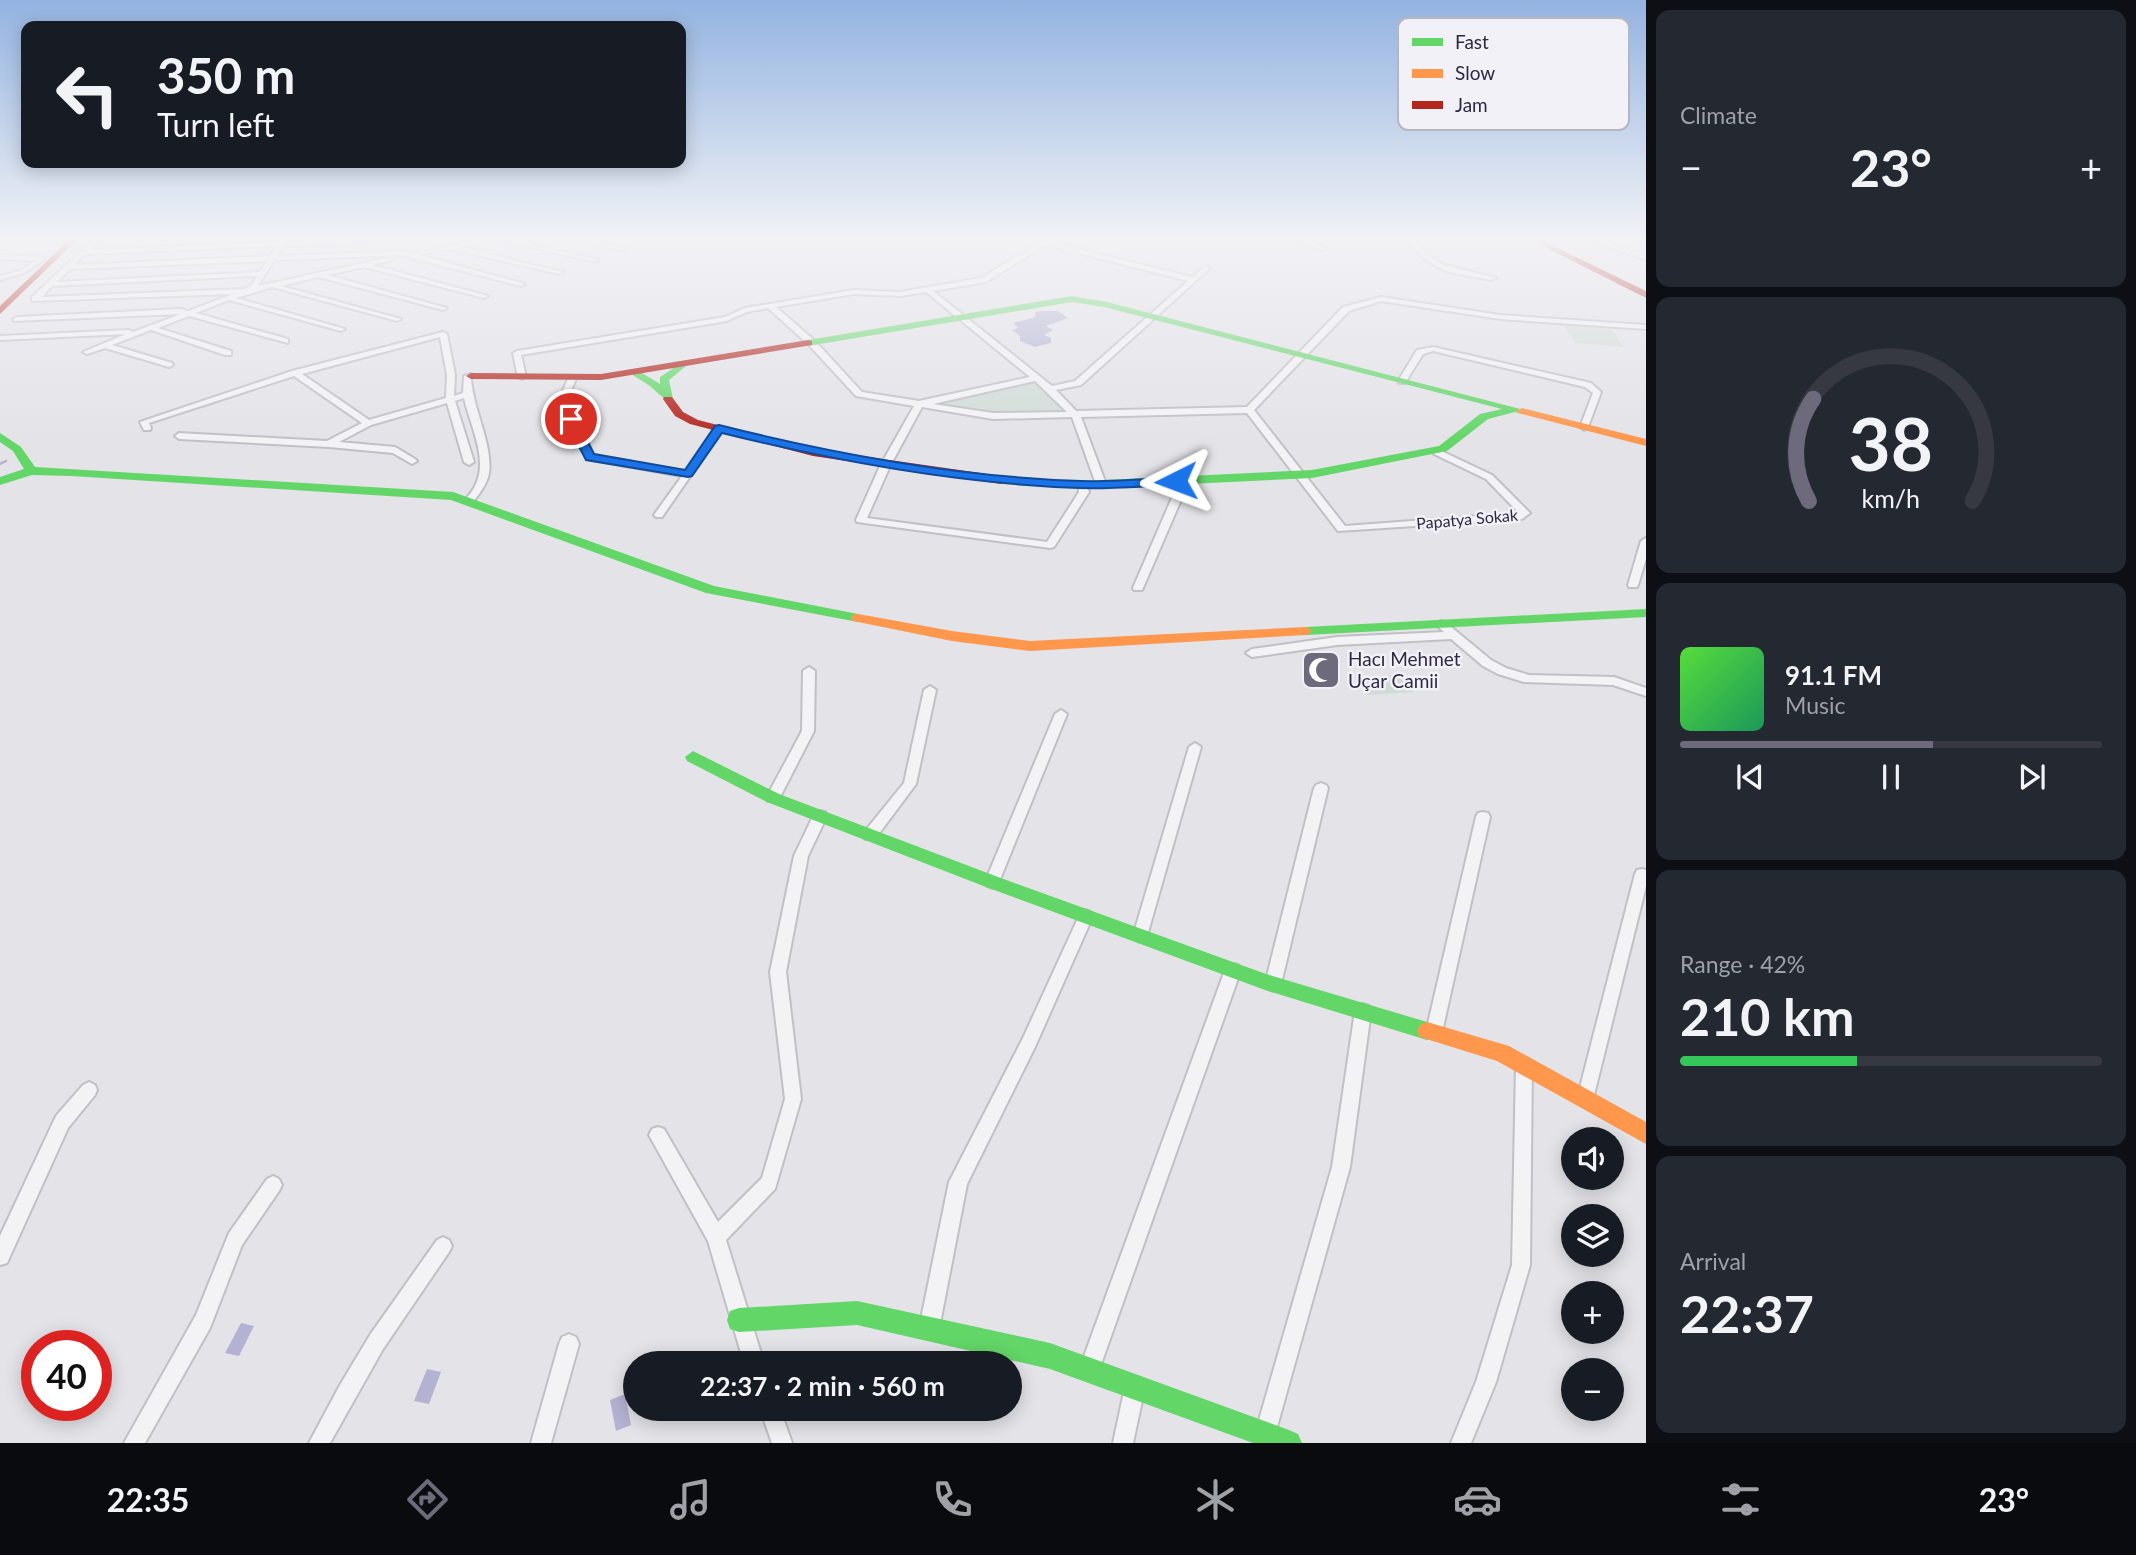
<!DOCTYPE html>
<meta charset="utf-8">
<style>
body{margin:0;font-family:Lato,sans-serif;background:#242831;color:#f1f3f6;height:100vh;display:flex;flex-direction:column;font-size:26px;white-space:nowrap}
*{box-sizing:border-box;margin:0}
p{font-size:23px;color:#9ea1a6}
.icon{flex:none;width:38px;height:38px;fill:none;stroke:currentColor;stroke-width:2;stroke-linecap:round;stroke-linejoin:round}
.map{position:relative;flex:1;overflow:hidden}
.details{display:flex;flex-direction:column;gap:10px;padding:10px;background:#0d0f14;width:490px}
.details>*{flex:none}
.top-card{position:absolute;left:21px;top:21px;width:665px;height:147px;border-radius:14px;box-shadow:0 4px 18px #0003;background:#171b24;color:#f1f3f6;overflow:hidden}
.buttons{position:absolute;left:1561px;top:1127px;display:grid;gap:14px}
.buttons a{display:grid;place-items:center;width:63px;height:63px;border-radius:50%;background:#171b24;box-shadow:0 4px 18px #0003;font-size:35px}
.speed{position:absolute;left:21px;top:1330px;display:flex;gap:14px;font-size:35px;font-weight:700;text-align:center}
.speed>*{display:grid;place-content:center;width:91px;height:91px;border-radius:50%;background:#171b24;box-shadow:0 4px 18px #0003;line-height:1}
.speed .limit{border:10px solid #d22;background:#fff;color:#111}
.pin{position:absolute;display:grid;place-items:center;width:60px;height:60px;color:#fff;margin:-30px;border:4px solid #fff;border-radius:50%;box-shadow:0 2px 7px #0007}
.me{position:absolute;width:77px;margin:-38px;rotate:267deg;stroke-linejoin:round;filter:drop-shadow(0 0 5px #0008)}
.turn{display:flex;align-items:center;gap:24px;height:147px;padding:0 21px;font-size:32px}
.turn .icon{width:91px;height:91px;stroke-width:2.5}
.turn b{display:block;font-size:49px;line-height:60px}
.big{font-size:52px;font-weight:700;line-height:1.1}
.details .widget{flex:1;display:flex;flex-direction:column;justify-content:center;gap:10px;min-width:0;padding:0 24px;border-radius:14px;background:#242831}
.details .dial{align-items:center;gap:0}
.dial svg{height:182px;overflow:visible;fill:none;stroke:#363941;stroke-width:7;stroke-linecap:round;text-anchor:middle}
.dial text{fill:#f1f3f6;stroke:none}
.song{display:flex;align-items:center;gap:21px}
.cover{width:84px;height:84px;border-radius:10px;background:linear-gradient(135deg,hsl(110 70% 55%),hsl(150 70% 35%))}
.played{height:7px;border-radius:4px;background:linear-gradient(90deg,#6d6a7b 60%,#363941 60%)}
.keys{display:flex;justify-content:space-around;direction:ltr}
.heat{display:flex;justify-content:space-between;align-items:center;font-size:38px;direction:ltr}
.charge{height:10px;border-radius:5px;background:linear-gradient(90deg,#34c759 42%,#363941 0)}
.trip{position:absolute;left:623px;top:1351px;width:399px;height:70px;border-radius:35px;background:#171b24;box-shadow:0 4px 18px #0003;font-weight:700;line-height:70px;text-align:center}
.tab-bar{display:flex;height:112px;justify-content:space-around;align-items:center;background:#090b0e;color:#9ea1a6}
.tab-bar .icon{width:49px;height:49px}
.tab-bar .selected{color:#6d6a7b}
.tab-bar b{font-size:32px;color:#f1f3f6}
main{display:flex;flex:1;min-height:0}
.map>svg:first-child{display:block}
.green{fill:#d1dbd6}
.water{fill:#b4b1d3}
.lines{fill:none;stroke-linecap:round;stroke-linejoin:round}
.stream{stroke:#b4b1d3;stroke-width:2.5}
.building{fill:#cbcad0}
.street-casing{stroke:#c0c0c5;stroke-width:4}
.street{fill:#f3f2f5;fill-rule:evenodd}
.fast{fill:#63d668;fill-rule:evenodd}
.slow{fill:#ff974d;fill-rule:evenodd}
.jam{fill:#b3261e;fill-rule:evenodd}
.route{fill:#1a73e8;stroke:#114b97;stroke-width:2}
.labels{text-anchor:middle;stroke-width:5;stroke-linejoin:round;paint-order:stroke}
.far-street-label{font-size:16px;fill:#2e2941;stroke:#f2f1f7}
.poi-label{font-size:19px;fill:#2e2941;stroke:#f2f1f7;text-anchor:start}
.key{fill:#f2f1f7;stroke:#b7b5c0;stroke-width:2}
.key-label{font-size:19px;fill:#2e2941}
</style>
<main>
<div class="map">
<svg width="1646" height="1443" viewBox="0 0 1646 1443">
<rect width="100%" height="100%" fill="#e3e3e8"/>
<path class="green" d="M1564,325L1612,329L1624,347L1575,343Z
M1037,378L1077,417L993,416L919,404Z
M1401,675L1414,692L1367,695L1355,678Z"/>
<path class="water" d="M1041,311H1058L1068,318L1046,326L1053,330L1044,335L1051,338V343L1035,347L1020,341V336L1012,330L1018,328L1013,323L1035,317V312Z
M241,1323L254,1326L239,1356L225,1353Z
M427,1369L441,1372L429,1404L414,1401Z
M625,1394L631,1425L616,1431L610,1400Z"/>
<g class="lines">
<path class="stream" d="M0,464L6,461"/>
</g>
<path class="building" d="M1316,660L1338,674L1325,681L1303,666Z"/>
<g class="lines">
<defs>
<path id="street" d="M93,240H99L90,250L279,242L281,240H287L286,242L385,240L382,242L284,246L277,256L401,251L413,254L476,240H486L485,241L459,247L563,272L559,274L451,249L419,255L525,284L521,286L401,255L274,260L258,286L391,257L394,259L393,260L372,265L488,296L484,298L364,267L327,275L447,308L443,310L319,277L281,286L401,319L397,321L272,287L236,298L345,329L341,331L229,300L196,313L288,339V343L189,316L158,328L231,351V355H225L151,330L112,345L172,363L173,365L169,367L105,348L87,354L83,352L126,334L0,340V336L129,330L133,332L181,314L14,321L13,319L17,317L180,309L188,311L233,294L32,301V297ZM277,246L270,256L74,265L85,254ZM267,261L260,272L57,282L70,269ZM257,276L251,286L245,289L42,297L52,286Z
M501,240H511L599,260L596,262Z
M578,240H588L627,249L624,251Z
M1072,240H1105L1102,242L1058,244L1192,277L1205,267L1210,268L1081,385L1056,390L1076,411L1247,407L1343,307L1381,297L1500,315L1646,325V329L1500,319L1381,301L1349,311L1254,410L1345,526L1519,513L1486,479L1434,454V450L1437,449L1492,475L1530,513L1522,519L1338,531L1247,413L1081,417L1106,484L1101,487L1096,484L1072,417L993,419L922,407L890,466L867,518L1047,542L1079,492L1078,485L1083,482L1086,483L1089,492L1054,547L1050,548L857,522L856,520L880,466L914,406L856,396L809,345L768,308L747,312L727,321L521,355L526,377L522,379L518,377L513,353L517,351L725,317L745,308L854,290L900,292L981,278L1041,242ZM1055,244V247L1188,281L1075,381L1052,386L933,291L986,282L1045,245ZM926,292L1030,377L919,401L862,392L815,341L776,307L854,294L900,296ZM1035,381L1067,412L993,413L933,404Z
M1294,240H1302L1326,248L1323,250Z
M1405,240L1414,241L1430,257L1444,265L1496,278L1492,280C1472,276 1448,275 1431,263C1421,257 1414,247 1405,240Z
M1591,240H1599L1646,256V260Z
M0,255L42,257L45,259L24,273L0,280V276L20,271L35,261L0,259Z
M443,332L447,334L455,375L454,396L463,393L464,376L471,374L475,376L471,379C473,409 493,445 489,473C487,484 480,493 473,502H467L465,500C468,496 473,491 475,486C489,460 470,425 464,398L455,401L474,462L469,465L464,462L447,403L371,425L339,442L395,447L415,459L417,461L412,464L393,453L329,447L179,439L175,436L179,433L327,441L362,423L294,376L149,423L151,428L150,430H144L140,422L292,371ZM440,337L447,375L446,398L369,420L302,374Z
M1433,347L1591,383L1601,392L1588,427L1584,430L1580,427L1593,393L1585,387L1433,351L1423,354L1405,383H1399L1398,381L1417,350Z
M569,377L576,379L567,399L594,455L685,471L716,427L723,429L662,517H656L654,515L682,476L587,459L559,399Z
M1176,478L1181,481L1184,493L1143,588L1142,590H1134L1133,588L1174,493L1171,481Z
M1646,538V559L1638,585L1637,587H1629L1628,585L1641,541Z
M1441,621L1445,622L1491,660L1506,668L1529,675L1614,677L1646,688V696L1613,685L1524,682L1498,674L1483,666L1451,639L1337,645L1252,657L1246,653L1252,649L1337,637L1444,632L1435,624Z
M809,667L815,671L814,731L778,801H768L766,798L802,731L803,671Z
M930,686L936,690L916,784L875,839H865L863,835L865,831L904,783L924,690Z
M1061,710L1067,714L999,882L997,886L992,888L987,886L985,882L1055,714Z
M1195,743L1201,747L1147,936L1145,940L1140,942L1135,940L1133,936L1189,747Z
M1321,783L1326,785L1328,788L1281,984L1278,989L1273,991L1268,989L1265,984L1314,788L1316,785Z
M820,811L825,812L827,816L808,856L786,972L801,1099L775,1189L726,1240L764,1363H744L708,1241L649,1135L652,1129L658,1127L664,1129L718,1222L762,1178L785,1099L770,972L794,856L815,812Z
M1483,812L1488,813L1490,817L1442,1032L1440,1037L1434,1039L1428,1037L1426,1032L1476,817L1478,813Z
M1642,869L1646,870V886L1593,1099L1591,1104L1585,1107L1579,1104L1577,1099L1635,874L1637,870Z
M1086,910L1091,912L1093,916L1035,1047L967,1184L939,1329L936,1336L929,1339L922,1336L919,1329L949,1182L1023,1038L1079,916L1081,912Z
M1233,964L1238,965L1241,970L1099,1370L1096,1377L1089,1380L1082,1377L1079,1370L1225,970L1228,965Z
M1363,1004L1369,1006L1371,1011L1350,1167L1275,1434L1272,1441L1268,1443L1258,1441L1255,1434L1332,1167L1355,1011L1357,1006Z
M1524,1058L1530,1060L1532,1065L1530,1265L1496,1382L1471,1443H1451L1476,1382L1512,1265L1516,1065L1518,1060Z
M89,1082L95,1085L97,1090L95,1095L68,1128L7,1263L0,1265V1236L56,1116L83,1085Z
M273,1176L279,1179L282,1185L279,1191L242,1245L210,1328L145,1443H124L196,1315L229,1233L267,1179Z
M443,1237L449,1240L452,1246L449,1252L383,1349L330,1443H309L340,1385L370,1335L437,1240Z
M569,1334L576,1337L579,1344L551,1443H531L559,1344L562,1337Z
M1135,1377L1142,1380L1145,1387L1133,1443H1113L1125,1387L1128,1380Z
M760,1409H780L792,1443H772Z"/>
</defs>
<use href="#street" class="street-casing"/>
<use href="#street" class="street"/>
<path class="fast" d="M1072,296L1107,302L1528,411L1522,414L1515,412L1488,419L1447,451L1312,478L1083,489L1001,484L995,480L997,477L1083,481L1312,470L1439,446L1480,414L1502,409L1104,307L1072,302L808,346L803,343L808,340Z
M681,363L686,366L669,380L673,399L668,402L650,386L628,372L637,370L660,384V377Z
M0,433L21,447L35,467L453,492L714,586L858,614L865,618L858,622L706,593L451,500L71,476L32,475L0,485V477L24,469L13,451L0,442Z
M1646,609V617L1306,635L1299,631L1306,627Z
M693,751L779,794L998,877L1266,974L1427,1022L1434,1025L1437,1031L1434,1037L1427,1040L1265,990L986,887L767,802L687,761L685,757Z
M857,1301L1050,1343L1289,1430L1298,1434L1302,1443H1253L1050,1369L857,1325L739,1332L730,1329L727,1320L730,1311L739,1308Z"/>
<path class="slow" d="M1522,408L1646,439V446L1518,413L1516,411Z
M858,614L952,631L1030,641L1306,627L1313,631L1306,635L1030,651L952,641L853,621L851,618L853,615Z
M1427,1022L1509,1046L1646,1122V1144L1497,1061L1420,1037L1417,1031L1420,1025Z"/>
<path class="jam" d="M69,240H77L0,314V306Z
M1531,240H1541L1646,291V298Z
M808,340L812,341V345L601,380L471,379L466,376L471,373L601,374Z
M664,397H672L683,412L698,420L813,449L1001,476L1007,480L1001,484L813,456L690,424L675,416L663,399Z"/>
</g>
<linearGradient id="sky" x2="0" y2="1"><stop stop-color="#93b3e0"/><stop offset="0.54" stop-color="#f2f2f5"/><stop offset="1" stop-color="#f2f2f5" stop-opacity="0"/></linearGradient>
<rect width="1646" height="442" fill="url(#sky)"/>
<path class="route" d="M567,417H575L594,454L685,470L715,426L719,425C838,455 959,477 1081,481C1112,482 1145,479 1176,477L1182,481L1176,485C1145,486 1112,489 1080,488C959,484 839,462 722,433L692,476L688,477L586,460L565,419Z"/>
<defs>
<symbol id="mosque-square" viewBox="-11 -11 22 22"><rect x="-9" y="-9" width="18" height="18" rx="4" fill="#6d6a7b" stroke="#f2f1f7"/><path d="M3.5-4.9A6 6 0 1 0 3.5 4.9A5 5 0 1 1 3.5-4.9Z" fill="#fff"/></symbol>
</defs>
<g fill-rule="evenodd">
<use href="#mosque-square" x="1299" y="648" width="44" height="44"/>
</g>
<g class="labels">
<g class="far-street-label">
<text transform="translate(1467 519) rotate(-5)" y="6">Papatya Sokak</text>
</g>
<g class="poi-label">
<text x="1348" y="666">Hacı Mehmet<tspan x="1348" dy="22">Uçar Camii</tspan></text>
</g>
</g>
<rect x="1398" y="18" width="231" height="112" rx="10" class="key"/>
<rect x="1412" y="38" width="31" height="8" fill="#63d668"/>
<rect x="1412" y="69" width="31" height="9" fill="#ff974d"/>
<rect x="1412" y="101" width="31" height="8" fill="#b3261e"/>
<g class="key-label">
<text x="1455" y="49">Fast</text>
<text x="1455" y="80">Slow</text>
<text x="1455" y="112">Jam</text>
</g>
</svg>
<div class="buttons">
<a><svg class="icon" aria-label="sound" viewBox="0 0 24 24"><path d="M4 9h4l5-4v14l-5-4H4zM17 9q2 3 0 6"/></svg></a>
<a><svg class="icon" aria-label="layers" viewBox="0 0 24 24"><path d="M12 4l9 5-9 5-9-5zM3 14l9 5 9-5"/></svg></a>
<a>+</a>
<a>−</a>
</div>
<div class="speed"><div class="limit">40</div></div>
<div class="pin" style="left:571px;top:419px;background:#d93025"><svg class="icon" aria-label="arrive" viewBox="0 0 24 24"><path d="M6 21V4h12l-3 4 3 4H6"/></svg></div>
<svg class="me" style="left:1176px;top:481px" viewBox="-20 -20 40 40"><path d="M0-17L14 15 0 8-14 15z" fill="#1a73e8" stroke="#fff" stroke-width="4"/></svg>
<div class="trip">22:37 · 2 min · 560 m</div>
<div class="top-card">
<div class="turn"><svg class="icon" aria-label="left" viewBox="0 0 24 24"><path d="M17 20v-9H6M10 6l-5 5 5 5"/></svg><div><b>350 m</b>Turn left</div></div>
</div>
</div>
<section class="details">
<div class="widget"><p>Climate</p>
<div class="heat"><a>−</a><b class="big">23°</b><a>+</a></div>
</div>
<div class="widget dial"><svg viewBox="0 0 100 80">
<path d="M14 69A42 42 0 1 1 86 69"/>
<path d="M14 69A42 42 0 0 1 16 24" stroke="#6d6a7b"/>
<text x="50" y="56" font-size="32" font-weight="700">38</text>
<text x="50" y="72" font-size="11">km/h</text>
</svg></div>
<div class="widget">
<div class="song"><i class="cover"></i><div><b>91.1 FM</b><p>Music</p></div></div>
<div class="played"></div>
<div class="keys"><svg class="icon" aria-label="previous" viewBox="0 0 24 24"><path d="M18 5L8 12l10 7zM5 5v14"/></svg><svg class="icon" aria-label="pause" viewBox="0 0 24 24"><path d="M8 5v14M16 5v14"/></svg><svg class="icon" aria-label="next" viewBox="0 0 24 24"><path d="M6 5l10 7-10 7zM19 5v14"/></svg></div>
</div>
<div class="widget"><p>Range · 42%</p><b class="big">210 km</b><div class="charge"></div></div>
<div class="widget"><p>Arrival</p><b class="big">22:37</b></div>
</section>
</main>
<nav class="tab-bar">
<b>22:35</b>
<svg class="icon selected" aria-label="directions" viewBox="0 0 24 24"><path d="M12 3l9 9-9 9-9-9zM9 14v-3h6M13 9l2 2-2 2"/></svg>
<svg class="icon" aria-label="music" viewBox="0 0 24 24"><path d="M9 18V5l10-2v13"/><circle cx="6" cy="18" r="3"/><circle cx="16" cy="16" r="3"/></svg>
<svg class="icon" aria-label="phone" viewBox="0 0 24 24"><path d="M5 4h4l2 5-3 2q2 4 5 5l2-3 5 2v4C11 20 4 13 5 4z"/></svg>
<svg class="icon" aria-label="climate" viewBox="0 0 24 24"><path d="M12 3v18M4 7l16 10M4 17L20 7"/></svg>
<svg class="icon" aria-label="car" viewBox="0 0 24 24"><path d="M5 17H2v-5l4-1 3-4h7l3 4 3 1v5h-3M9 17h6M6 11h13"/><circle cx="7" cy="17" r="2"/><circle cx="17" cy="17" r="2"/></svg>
<svg class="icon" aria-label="filters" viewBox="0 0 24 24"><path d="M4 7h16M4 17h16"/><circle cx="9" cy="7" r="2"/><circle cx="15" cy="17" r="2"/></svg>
<b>23°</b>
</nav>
